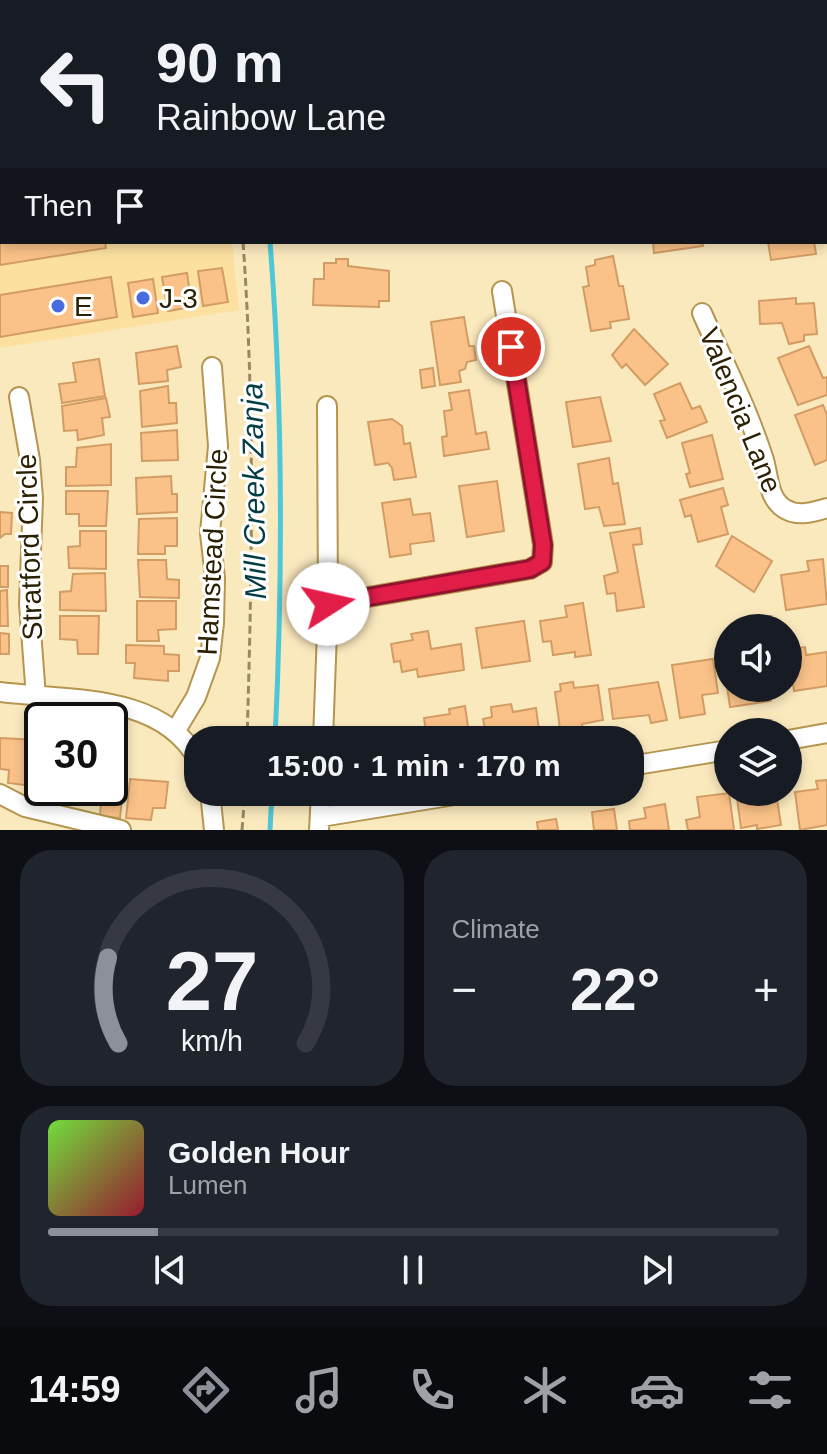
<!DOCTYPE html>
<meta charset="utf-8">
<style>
body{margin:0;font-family:Helvetica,sans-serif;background:#20242c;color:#f1f3f6;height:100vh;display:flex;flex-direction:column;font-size:30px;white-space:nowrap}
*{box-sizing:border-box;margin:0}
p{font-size:26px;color:#9ea1a6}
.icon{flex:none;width:44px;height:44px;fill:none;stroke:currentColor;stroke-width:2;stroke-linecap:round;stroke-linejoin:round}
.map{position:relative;height:830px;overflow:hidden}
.drawer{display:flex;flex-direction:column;gap:20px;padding:20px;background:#0d0f14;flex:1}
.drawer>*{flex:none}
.hud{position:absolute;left:0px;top:0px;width:828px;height:244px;box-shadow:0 4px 12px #0003;background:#171b24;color:#f1f3f6;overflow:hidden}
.tools{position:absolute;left:714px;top:614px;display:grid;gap:16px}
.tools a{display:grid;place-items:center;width:88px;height:88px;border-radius:50%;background:#171b24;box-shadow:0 4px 12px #0003;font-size:40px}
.speed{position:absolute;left:24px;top:702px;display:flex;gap:16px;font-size:40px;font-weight:700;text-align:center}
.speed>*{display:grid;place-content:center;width:104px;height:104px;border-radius:50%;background:#171b24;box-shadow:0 4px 12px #0003;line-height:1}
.speed .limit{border:4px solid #111;border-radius:12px;background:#fff;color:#111}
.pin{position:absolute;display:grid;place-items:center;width:68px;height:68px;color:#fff;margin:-34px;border:4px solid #fff;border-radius:50%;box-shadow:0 2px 8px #0007}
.me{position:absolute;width:88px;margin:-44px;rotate:80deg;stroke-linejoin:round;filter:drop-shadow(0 0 6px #0008)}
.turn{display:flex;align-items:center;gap:28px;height:168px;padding:0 24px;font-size:36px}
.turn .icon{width:104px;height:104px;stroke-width:2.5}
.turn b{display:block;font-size:56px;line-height:68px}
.then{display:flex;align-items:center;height:76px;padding:0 24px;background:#0003;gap:16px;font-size:30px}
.big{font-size:60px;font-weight:800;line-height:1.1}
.drawer .widget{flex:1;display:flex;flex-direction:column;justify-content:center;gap:12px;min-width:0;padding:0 28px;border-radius:32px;background:#20242c}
.drawer .dial{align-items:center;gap:0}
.dial svg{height:208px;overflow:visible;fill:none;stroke:#363941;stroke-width:7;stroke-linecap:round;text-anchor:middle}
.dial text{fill:#f1f3f6;stroke:none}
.song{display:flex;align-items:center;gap:24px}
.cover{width:96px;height:96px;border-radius:12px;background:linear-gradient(135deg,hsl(100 70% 55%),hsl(350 70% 35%))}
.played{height:8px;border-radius:4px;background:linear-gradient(90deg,#8c9099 15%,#363941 15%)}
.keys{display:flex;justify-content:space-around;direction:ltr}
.heat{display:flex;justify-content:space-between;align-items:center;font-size:44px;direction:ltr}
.drawer .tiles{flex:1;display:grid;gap:20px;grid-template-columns:1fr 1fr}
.widget:last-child{grid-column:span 2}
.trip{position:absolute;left:184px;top:726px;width:460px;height:80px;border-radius:32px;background:#171b24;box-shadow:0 4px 12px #0003;font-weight:800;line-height:80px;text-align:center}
.tabs{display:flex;height:128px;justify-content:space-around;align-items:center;background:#090b0e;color:#9ea1a6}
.tabs .icon{width:56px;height:56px}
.tabs .selected{color:#8c9099}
.tabs b{font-size:36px;color:#f1f3f6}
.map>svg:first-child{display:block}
.built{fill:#fbe0a0}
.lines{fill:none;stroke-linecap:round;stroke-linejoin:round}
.stream{stroke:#4fc7d7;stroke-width:5}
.building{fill:#fac288;stroke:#d29d64;stroke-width:2}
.minor-casing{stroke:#b4964f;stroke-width:22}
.path{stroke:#988864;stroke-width:3;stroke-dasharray:8 4;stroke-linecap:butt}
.minor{stroke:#fff;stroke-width:18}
.route-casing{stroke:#92132f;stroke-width:20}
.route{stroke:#e11d48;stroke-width:14}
.poi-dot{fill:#486cdf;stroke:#fff;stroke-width:3}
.labels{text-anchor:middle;stroke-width:6;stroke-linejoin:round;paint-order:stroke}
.poi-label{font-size:28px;fill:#2c2002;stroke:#fff;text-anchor:start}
.street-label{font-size:28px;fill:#2c2002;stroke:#fff}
.water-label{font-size:30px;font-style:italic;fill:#043e45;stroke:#fff}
</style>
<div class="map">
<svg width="827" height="830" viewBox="0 0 827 830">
<rect width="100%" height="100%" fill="#fbe9be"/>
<path class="built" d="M0,0H206V2H2V242H232L239,310L0,348Z"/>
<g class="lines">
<path class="stream" d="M237,2V0
M270,242C283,407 283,574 275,740
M270,830L272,792"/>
</g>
<path class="building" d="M0,224H2V242H105L106,248L0,265Z
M653,242H702L703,246L654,253Z
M768,242H814L816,254L771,260Z
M613,256L619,286H623L629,319L610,322L611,328L591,331L583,287L589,286L586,267L595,265V260Z
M336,259H348V266L389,271V301H379V307L313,305L314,279H324V263H336Z
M222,268L228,302L203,306L198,271Z
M187,273L192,307L168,311L162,277Z
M111,277L117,317L0,337V295Z
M153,279L158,313L133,317L128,283Z
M796,298V304L814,303L817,334L804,335V341L789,344L782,323L760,324L759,301Z
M464,317L469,346H474L476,360L467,362L465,369L459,371L461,382L440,385L431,322Z
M634,329L668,364L645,385L626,364L622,368L612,355Z
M177,346L181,367L167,370L168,381L139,384L136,353Z
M809,346L823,378L827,377V395L798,405L778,358Z
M99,359L105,396L62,403L59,384L76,382L73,363Z
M433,368L435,386L422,388L420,370Z
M680,383L692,409L700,406L707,422L667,438L660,421L665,420L654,394Z
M168,386L169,403H176L177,423L142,427L140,391Z
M469,390L476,434L486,432L489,449L444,456L442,437L447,436L444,411L452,410L449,393Z
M600,397L611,441L573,447L566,402Z
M106,398L110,417L102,418L104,435L78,440L77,430L64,431L62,406Z
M823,405L827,415V460L815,465L795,415Z
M392,419L402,426L404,444L410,443L416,477L394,480L392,468L388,463L375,465L368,422Z
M177,430L178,460L142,461L141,433Z
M712,435L723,479L690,487L686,474L690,473L682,443Z
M111,444V485L66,486V467H76L77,448Z
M609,458L613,484L618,483L625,524L604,526L599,507L585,509L578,464Z
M171,476L172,494H177V512L137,514L136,478Z
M497,481L504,531L467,537L459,486Z
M723,488L728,505L721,507L728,534L698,542L691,515L685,517L680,500Z
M66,491H108L106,526H79V514H66Z
M410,499L413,515L430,513L434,541L410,544L411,554L390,557L382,503Z
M0,512L12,513L11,534H5L0,538Z
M177,518V546H165V554H138L139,519Z
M640,528L642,544L633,545L644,607L617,611L615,593L607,594L604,576L618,572L610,533Z
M80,531H106V569L69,568L68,547L80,546Z
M732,536L772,561L754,592L716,566Z
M823,559L827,604L786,610L781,575L809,571L807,561Z
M138,560H166L167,579L179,580V598L140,597Z
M0,566H8V587H0Z
M105,573L106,611L60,610V592L71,591L73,574Z
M7,590L8,626H0V591Z
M137,601H176V629L158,630L159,641H137Z
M583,603L591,655L575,657V652L553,655L551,641L543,642L540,621L567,617L565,606Z
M60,616H99L98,654H78L77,640L60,639Z
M524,621L530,661L482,668L476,628Z
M428,631L431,649L461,644L464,670L418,677L417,669L402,672L400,661L394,662L391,644L413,640L411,634Z
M0,633L9,634V654H0Z
M126,645L164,646V654L179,655V671H168V681L134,678L135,663H126Z
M805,647L806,655L827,652V686L794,691L788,649Z
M728,651V688H769L771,701L730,707L722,652Z
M713,659L718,693L702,695L705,714L680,718L672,665Z
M573,682L574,688L598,685L603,720L582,724L583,732L561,736L555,692L561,691L560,684Z
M658,682L667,720L651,723L649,715L613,719L609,689Z
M511,704L513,712L536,708L540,738L487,740L483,719L492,717L491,707Z
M465,706L470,740H427L424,718L450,714L449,709Z
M407,727L410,740H366L365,734Z
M0,738L37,740L32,786L8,783L9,770L0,769Z
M110,767L125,768L120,818L100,816L101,801L85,800L86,788H110Z
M130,779L168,782L165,808H153L151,820L126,818Z
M827,780V825L800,830L795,792L818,789L816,781Z
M51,788H80L79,799L51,797Z
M755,792H776L781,825L757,829V825L741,828L737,798L755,794Z
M729,793L734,830H688L686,820L700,817L697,797Z
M665,804L669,830H630L629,821L646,818L644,808Z
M614,809L617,830H594L592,812Z
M556,819L558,830H538L537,822Z"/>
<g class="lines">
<defs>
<path id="minor" d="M516,2L528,0
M702,313C723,361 748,409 764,460C769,477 768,499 785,509C798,517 814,512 827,508
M19,397L30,460L33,498L29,604L36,697
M328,604L530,569L542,562L543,545L502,291
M0,692C68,701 161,692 198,760
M176,730L196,697L210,658L214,623L215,578L210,533L218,446L212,367
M323,740L328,604L327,406
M788,740L827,733
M630,766L728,750
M210,792L214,830
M0,794L25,807L121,830
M321,817L473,792
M319,830L321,792"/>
</defs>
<use href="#minor" class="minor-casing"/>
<path class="path" d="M221,0L222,2
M243,242C255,408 252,574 247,740
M242,830L245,792"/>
<use href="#minor" class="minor"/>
</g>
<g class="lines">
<defs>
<path id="route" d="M328,604L530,569L542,562L543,545L511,347"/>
</defs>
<use href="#route" class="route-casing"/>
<use href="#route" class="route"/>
</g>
<g class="poi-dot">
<circle cx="143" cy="298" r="8"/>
<circle cx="58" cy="306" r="8"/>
</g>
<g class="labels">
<g class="poi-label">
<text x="159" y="308">J-3</text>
<text x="74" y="316">E</text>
</g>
<g class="street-label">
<text transform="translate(741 410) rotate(68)" y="10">Valencia Lane</text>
<text transform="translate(29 547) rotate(-92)" y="10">Stratford Circle</text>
<text transform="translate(212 552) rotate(-87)" y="10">Hamstead Circle</text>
</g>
<g class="water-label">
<text transform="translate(254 491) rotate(-91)" y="10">Mill Creek Zanja</text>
</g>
</g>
</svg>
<div class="tools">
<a><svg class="icon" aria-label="sound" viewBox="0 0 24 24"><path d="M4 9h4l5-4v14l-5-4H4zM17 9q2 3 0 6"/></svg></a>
<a><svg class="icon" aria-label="layers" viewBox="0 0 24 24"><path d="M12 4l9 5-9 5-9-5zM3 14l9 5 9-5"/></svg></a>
</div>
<div class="speed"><div class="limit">30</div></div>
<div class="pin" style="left:511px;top:347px;background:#d93025"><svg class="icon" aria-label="arrive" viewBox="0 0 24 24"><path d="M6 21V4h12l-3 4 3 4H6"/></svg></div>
<svg class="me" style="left:328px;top:604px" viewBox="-20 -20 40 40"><circle r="19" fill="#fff"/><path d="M0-13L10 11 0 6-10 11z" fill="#e11d48"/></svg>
<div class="trip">15:00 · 1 min · 170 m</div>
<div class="hud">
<div class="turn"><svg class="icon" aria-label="left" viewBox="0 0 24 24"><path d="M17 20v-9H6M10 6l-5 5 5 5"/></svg><div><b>90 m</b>Rainbow Lane</div></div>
<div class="then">Then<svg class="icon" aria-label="arrive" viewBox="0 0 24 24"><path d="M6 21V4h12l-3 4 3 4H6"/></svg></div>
</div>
</div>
<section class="drawer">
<div class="tiles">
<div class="widget dial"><svg viewBox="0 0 100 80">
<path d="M14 69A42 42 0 1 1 86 69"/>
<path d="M14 69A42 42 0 0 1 10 36" stroke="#8c9099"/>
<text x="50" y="56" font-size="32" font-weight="700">27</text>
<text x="50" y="72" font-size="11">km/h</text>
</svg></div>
<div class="widget"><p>Climate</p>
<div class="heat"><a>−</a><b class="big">22°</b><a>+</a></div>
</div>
<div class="widget">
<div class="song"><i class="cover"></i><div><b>Golden Hour</b><p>Lumen</p></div></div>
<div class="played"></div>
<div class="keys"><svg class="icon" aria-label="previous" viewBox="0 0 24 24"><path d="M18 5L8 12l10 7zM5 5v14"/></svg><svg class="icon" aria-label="pause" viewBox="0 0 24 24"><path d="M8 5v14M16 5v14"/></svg><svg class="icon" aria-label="next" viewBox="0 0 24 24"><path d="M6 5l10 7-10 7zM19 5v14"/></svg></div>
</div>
</div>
</section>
<nav class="tabs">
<b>14:59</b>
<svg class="icon selected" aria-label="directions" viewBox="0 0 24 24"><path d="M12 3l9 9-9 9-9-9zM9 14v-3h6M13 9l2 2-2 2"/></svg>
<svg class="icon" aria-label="music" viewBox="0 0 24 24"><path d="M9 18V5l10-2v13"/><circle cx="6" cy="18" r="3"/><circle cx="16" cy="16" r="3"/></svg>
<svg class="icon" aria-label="phone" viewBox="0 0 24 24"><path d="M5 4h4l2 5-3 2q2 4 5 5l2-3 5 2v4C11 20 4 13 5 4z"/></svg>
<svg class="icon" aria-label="climate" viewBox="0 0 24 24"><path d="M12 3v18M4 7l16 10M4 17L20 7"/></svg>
<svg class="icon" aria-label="car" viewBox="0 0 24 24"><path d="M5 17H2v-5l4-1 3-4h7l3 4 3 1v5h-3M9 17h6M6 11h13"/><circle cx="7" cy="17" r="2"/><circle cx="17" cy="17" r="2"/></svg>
<svg class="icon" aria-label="filters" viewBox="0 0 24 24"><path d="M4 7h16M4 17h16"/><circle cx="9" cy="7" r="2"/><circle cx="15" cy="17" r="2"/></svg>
</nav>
